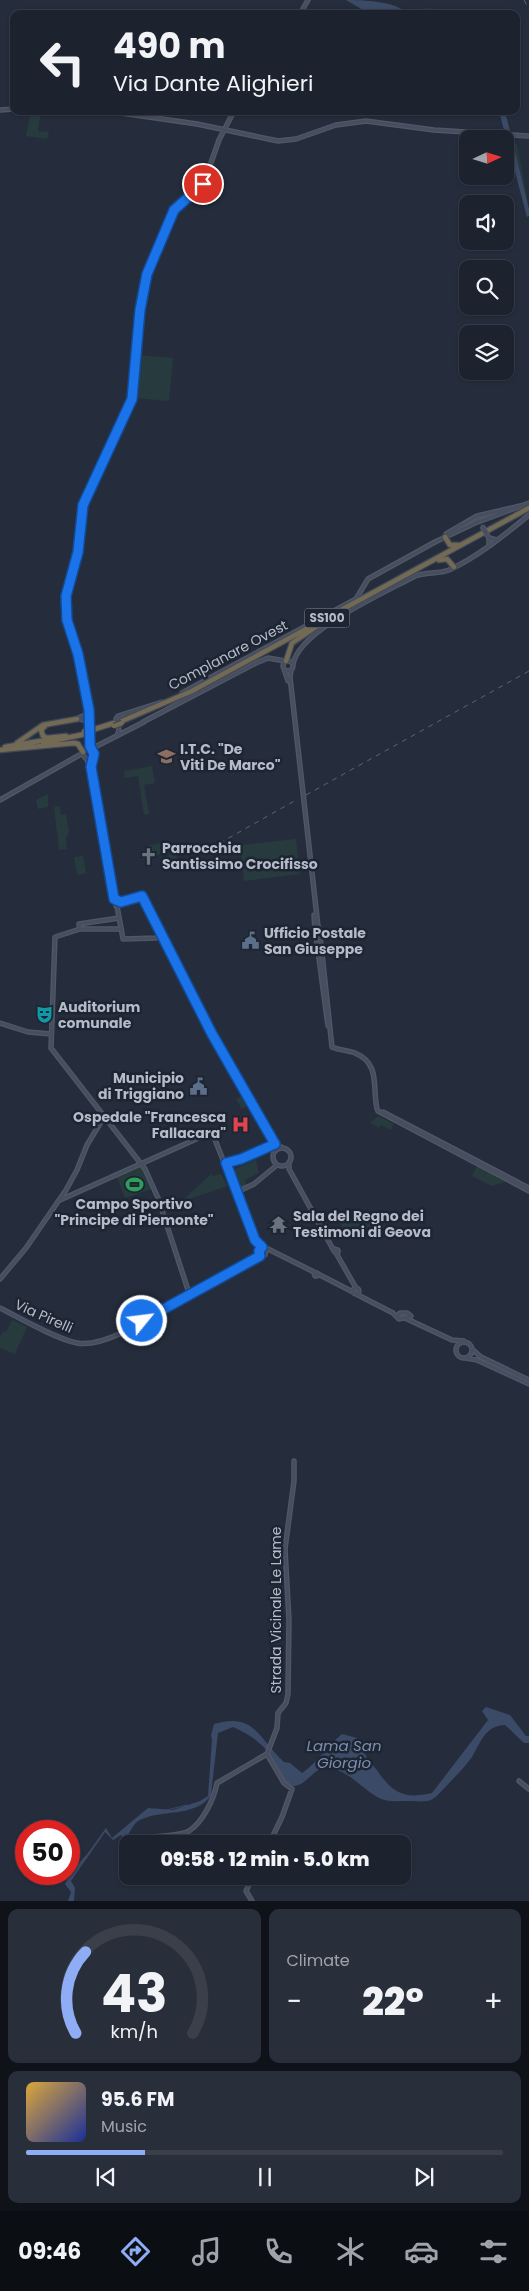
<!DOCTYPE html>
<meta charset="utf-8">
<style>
body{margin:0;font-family:Poppins,sans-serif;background:#292f3a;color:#f1f3f6;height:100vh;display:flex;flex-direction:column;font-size:19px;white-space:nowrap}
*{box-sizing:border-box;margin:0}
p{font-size:16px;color:#a0a4aa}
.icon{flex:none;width:28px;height:28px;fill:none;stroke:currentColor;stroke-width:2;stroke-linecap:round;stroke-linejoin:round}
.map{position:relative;height:1901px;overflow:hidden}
.drawer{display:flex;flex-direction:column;gap:8px;padding:8px;background:#0f1319;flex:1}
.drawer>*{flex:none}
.hud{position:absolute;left:10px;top:10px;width:510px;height:105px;border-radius:10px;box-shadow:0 1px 4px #0004,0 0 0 1px #3a3f4a;background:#1c222e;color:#f1f3f6;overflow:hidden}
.needle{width:32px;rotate:86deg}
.controls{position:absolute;left:459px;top:130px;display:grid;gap:10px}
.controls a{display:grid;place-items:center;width:55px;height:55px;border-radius:10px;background:#1c222e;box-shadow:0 1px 4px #0004,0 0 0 1px #3a3f4a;font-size:25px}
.speed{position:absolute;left:15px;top:1820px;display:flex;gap:10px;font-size:25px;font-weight:700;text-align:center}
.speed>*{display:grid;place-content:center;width:65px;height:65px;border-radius:50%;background:#1c222e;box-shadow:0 1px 4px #0004,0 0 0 1px #3a3f4a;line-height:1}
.speed .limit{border:8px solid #d22;background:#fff;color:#111}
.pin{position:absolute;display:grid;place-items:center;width:42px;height:42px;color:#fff;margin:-21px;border:2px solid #fff;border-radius:50%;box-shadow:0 1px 5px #0007}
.me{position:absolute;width:55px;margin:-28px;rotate:61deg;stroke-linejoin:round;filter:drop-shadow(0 0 4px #0008)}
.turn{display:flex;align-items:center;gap:18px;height:105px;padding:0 20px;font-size:22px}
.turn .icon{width:65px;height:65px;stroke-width:2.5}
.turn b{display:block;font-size:35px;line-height:42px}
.big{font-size:38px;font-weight:800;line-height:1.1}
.drawer .widget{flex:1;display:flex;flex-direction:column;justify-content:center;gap:8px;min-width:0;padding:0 18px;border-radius:10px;background:#292f3a}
.drawer .dial{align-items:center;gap:0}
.dial svg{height:130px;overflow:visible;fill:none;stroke:#3a3f4a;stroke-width:7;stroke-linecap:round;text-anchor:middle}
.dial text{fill:#f1f3f6;stroke:none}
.song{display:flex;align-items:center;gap:15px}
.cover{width:60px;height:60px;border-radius:8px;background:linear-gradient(135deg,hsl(40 70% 55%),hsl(230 70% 35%))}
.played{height:5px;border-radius:2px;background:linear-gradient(90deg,#8eadf4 25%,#3a3f4a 25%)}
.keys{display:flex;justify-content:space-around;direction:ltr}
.heat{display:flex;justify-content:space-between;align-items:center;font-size:28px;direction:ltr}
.drawer .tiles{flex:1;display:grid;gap:8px;grid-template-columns:1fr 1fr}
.widget:last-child{grid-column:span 2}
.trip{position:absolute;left:119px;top:1835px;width:292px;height:50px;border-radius:10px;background:#1c222e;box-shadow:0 1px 4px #0004,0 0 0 1px #3a3f4a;font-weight:800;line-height:50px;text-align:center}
.tabs{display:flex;height:80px;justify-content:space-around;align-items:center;background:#0b0e12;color:#a0a4aa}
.tabs .icon{width:35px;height:35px}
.tabs .selected{color:#8eadf4}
.tabs b{font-size:22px;color:#f1f3f6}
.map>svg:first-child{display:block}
.green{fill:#273a3e}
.water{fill:#3b4a66}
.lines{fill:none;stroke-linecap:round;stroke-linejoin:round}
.stream{stroke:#3b4a66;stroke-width:1}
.secondary-casing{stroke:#515865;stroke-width:5.5}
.highway-casing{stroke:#414855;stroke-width:7}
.secondary{stroke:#474e60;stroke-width:3}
.highway{stroke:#736a56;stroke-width:4.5}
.rail{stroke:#5b6374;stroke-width:1;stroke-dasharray:5 5;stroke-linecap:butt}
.secondary-bridge-casing{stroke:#515865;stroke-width:5.5;stroke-linecap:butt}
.highway-bridge-casing{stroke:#414855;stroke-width:7;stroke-linecap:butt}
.secondary-bridge{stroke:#474e60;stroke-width:3}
.highway-bridge{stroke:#736a56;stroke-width:4.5}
.route-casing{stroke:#114b97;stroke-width:12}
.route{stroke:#1a73e8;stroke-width:9}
.labels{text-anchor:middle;stroke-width:5;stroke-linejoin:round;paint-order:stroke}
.shield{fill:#1e2532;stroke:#888e9b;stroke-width:1}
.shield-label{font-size:12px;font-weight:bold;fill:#b5bbc8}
.street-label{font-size:14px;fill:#b5bbc8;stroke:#1e2532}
.poi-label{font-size:14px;font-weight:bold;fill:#b5bbc8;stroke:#1e2532;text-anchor:start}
.water-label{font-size:15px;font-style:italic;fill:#7d8eaf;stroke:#1e2532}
</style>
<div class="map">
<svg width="529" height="1901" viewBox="0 0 529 1901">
<rect width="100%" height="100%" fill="#252d3d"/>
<path class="green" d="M412,7L452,10L464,14H436L435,10Z
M31,111H41L38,131L49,132L47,139L26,136Z
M510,135L512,136L513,142L517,144L529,209Z
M138,355L173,358L169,401L134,398Z
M152,766L155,783L144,785L149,814L144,815L138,776L125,778L124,771Z
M48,794V807L38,809L36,800Z
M60,806L61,815L66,814L69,832L66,839L67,849L59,850L54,807Z
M296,839L300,874L244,881L240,845Z
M165,842L167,850L149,860V858L154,856L153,852H150L149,845Z
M174,852L178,859L164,867L160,860Z
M83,856L86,873L77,875L74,857Z
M243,1095L250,1105L242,1109L236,1099Z
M378,1116L394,1124L391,1130L381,1125L379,1128L370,1123Z
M256,1160L259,1173L245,1180L247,1187L238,1190L233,1170Z
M477,1166L505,1182L492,1186L472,1176Z
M141,1167L144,1170L152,1189L125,1198L117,1177Z
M211,1174L213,1176L221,1174L227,1186L181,1202Z
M346,1209L359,1215L362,1214L385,1226L381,1233L369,1227L364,1237L357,1233L346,1234L341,1224L347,1214Z
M12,1320L27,1327L15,1354L0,1348V1337L3,1331L6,1332Z"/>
<path class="water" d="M346,0C365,0 395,1 409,14H370Z
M499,111H504L507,119L529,209V216L527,217Z
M486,1707L510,1715L526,1736H529V1743H524L505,1725C485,1726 481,1742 472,1757C466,1765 459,1773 452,1780C430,1803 436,1802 404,1801C396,1801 389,1802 381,1799C362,1790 348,1768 325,1768C312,1768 304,1791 289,1785C280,1782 276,1764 271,1757C263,1743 247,1733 233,1727L218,1733L211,1795C197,1818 158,1809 138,1821C132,1825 130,1834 124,1839L121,1835L113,1840L105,1832L71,1881L75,1888L74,1901H68L71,1892L65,1884L71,1872L88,1853L106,1828L112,1838L148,1808L173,1810L200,1801L208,1796L212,1740L211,1735L214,1724C255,1712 258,1738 284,1762L290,1763L302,1773C318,1762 327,1746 342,1734L357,1738C361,1750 368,1759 376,1769C392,1792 403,1800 432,1793L488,1720L482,1711Z"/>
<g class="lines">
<path class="stream" d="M163,1811L187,1805"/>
<defs>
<path id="secondary" d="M300,14L308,0
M0,110L14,109
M107,111L197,124L278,141L296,139L336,125L366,121L434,130L529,136
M445,537L446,534L477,516L520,506
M489,545V538L497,540
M283 666a5 5 0 1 1 10 0a5 5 0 1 1-10 0Z
M293,665C297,631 386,592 415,576C426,572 439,574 449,570C478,557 504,535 529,515
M284,669L288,681
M291,670L290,677L318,926L321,932L316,936L314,932L318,930
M182,693L356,599L368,579L435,542L475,523L529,503
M173,706L197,691
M78,718L85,715L89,710
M77,719L84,720L90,727
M143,722L256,663L268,658L285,661
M117,736L119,730L116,719L118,716L162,702
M83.5 754a5.5 5.5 0 1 1 11 0a5.5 5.5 0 1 1-11 0Z
M91,749L88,706L78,654L67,620L66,603L78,552L83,505L100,465L132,399L141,302L153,258L174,210L198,189L206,177L219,140L234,111
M91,749L144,722
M87,760L93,774L123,939L156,938L162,935
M0,800L83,753
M116,906L142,896L219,1045L275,1144L283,1148
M314,915L315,931
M80,929L79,924L119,918
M121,929H80L55,937L51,1048L145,1169L158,1198L189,1293
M320,935L332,1047C338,1050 347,1050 355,1053C381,1064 372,1087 377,1109
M316,936L328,1026
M0,1023L28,1032L51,1034
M378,1111L529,1191
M383,1112L529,1188
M273 1157a9 9 0 1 1 18 0a9 9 0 1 1-18 0Z
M226,1163L241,1159L275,1144
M289,1164V1169L334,1251
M237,1192L254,1184L277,1165
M60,1200L212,1132L259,1251
M266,1249L265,1255L260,1256L259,1249L264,1247L316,1273
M335,1249L338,1250V1252H335Z
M336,1253L356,1288
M314,1273H317V1276H315Z
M318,1274L353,1292
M0,1279L26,1248L66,1190L77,1170L87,1145L104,1117
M353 1291a3 3 0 1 1 6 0a3 3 0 1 1-6 0Z
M190,1294L256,1257L259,1253
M356,1294L393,1313L399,1319L411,1316L407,1313H400L397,1317
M0,1308C20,1318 56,1339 77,1343C108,1349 160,1310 188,1295
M407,1319L452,1340L464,1341
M456 1350a8 8 0 1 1 16 0a8 8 0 1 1-16 0Z
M472,1349L481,1357L529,1380
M466,1358L477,1360L529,1384
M267,1754L277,1728L278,1713L286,1703L288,1694L289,1620L285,1549L294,1481V1461
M267,1754L284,1783L292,1789L282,1817L269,1844
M519,1781L529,1789
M150,1837C161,1836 180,1836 189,1831C203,1822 214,1799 217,1783L267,1754
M252,1901L246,1891L253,1876"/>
<path id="highway" d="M445,537L450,545H458
M439,560L447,559L454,567
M286,661L292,643L316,627
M122,721L192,691L529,508
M45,726L41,730L43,736L47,738L66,736
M95,729L114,723
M17,743L43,725L77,719
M43,743L85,734
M5,747L46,740
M0,750L74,743L78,744L83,752"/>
</defs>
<use href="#secondary" class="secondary-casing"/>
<use href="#highway" class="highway-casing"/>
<use href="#secondary" class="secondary"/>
<use href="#highway" class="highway"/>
<path class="rail" d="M524,0L529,9
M306,795L529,671
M202,853L298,799"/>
<defs>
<path id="secondary-bridge" d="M482,526L489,538"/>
<path id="highway-bridge" d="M114,726L122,723
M84,731L95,729"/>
</defs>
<use href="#secondary-bridge" class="secondary-bridge-casing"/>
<use href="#highway-bridge" class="highway-bridge-casing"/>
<use href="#secondary-bridge" class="secondary-bridge"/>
<use href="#highway-bridge" class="highway-bridge"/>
</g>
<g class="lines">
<defs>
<path id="route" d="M142,1321L260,1256L259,1251L262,1247L255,1240L226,1163L241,1159L275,1144L212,1034L142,896L121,902L114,899L91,767L94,754L90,746L89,710L78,654L67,620L66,596L78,552L83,505L132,399L140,310L147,274L174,210L203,184"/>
</defs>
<use href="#route" class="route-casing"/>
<use href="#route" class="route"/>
</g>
<defs>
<symbol id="university-bare" viewBox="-9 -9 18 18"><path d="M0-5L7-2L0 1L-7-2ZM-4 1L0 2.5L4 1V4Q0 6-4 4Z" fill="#8d6e63" stroke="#1e2532" stroke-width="2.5" paint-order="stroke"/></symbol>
<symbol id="church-bare" viewBox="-9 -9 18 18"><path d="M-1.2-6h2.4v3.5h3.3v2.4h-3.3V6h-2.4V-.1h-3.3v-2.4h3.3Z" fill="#6b7280" stroke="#1e2532" stroke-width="2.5" paint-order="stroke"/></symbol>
<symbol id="civic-bare" viewBox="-9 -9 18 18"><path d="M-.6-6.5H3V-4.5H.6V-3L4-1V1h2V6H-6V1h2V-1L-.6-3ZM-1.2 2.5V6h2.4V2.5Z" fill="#5c6f8a" stroke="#1e2532" stroke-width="2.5" paint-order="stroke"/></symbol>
<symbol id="theatre-bare" viewBox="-9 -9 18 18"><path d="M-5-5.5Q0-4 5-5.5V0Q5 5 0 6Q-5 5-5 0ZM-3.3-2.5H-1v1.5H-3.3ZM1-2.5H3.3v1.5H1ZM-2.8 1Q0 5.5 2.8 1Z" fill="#0f9aa8" stroke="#1e2532" stroke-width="2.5" paint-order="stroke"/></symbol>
<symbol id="hospital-bare" viewBox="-9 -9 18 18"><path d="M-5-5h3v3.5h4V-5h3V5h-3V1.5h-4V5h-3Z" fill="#e0444e" stroke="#1e2532" stroke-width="2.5" paint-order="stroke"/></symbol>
<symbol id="stadium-bare" viewBox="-9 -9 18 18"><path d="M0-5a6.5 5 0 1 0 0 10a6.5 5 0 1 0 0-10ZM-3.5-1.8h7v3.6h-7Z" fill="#2e9e5b" stroke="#1e2532" stroke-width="2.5" paint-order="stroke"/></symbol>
<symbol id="temple-bare" viewBox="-9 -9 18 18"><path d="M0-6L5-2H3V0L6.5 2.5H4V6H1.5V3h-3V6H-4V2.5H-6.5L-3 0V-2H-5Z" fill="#6b7280" stroke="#1e2532" stroke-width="2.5" paint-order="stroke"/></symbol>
</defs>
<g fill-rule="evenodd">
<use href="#university-bare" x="154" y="744" width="25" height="25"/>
<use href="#church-bare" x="136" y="844" width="25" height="25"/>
<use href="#civic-bare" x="238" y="928" width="25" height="25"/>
<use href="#theatre-bare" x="32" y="1002" width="25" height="25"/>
<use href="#civic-bare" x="186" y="1074" width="25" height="25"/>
<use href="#hospital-bare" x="228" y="1112" width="25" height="25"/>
<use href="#stadium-bare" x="122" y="1172" width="25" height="25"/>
<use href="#temple-bare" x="266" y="1212" width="25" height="25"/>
</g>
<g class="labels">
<rect class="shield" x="304.5" y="608.5" width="45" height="19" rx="4"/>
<g class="shield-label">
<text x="327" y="622">SS100</text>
</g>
<g class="street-label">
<text transform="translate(228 655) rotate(-28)" y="5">Complanare Ovest</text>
<text transform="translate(44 1316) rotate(24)" y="5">Via Pirelli</text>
<text transform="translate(276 1610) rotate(-90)" y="5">Strada Vicinale Le Lame</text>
</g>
<g class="poi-label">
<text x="180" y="754">I.T.C. "De<tspan x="180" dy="16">Viti De Marco"</tspan></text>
<text x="162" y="853">Parrocchia<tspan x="162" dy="16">Santissimo Crocifisso</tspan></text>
<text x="264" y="938">Ufficio Postale<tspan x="264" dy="16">San Giuseppe</tspan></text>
<text x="58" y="1012">Auditorium<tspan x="58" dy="16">comunale</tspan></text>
<text x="184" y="1083" text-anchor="end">Municipio<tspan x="184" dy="16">di Triggiano</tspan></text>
<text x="226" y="1122" text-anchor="end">Ospedale "Francesca<tspan x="226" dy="16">Fallacara"</tspan></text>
<text x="134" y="1209" text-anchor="middle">Campo Sportivo<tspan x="134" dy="16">"Principe di Piemonte"</tspan></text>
<text x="293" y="1221">Sala del Regno dei<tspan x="293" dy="16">Testimoni di Geova</tspan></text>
</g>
<g class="water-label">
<text x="344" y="1751">Lama San<tspan x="344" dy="17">Giorgio</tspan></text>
</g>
</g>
</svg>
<div class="controls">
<a><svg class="needle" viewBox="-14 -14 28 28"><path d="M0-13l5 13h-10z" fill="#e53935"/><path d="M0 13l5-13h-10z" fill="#a0a4aa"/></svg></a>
<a><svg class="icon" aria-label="sound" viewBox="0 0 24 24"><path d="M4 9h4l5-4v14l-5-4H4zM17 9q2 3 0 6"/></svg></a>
<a><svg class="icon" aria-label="search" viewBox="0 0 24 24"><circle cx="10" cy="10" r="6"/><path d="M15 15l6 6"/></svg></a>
<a><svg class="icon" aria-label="layers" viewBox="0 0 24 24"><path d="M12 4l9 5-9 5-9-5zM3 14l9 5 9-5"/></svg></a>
</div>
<div class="speed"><div class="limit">50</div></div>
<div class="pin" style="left:203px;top:184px;background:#d93025"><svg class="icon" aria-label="arrive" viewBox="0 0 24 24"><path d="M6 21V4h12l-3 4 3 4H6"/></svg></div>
<svg class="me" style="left:142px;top:1321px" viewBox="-20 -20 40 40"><circle r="17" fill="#1a73e8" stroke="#fff" stroke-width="3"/><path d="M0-11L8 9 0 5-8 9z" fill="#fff"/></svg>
<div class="trip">09:58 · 12 min · 5.0 km</div>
<div class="hud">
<div class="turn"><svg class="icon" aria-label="left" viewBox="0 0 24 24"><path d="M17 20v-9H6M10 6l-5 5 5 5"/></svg><div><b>490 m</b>Via Dante Alighieri</div></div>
</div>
</div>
<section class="drawer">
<div class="tiles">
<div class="widget dial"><svg viewBox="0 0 100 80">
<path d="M14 69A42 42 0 1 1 86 69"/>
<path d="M14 69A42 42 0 0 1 20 19" stroke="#8eadf4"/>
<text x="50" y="56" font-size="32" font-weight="700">43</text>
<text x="50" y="72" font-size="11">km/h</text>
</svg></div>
<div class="widget"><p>Climate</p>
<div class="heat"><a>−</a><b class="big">22°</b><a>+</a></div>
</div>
<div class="widget">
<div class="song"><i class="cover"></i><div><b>95.6 FM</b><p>Music</p></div></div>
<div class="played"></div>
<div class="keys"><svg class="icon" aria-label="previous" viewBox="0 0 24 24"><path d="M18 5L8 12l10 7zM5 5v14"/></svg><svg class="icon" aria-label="pause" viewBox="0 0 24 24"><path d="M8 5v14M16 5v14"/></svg><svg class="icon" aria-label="next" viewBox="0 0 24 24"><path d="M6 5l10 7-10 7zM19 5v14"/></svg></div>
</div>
</div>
</section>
<nav class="tabs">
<b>09:46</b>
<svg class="icon selected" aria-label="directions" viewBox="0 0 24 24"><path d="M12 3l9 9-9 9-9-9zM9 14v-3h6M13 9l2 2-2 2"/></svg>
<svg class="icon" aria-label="music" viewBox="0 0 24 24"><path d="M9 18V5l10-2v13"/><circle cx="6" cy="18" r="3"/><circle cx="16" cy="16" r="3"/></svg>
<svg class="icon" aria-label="phone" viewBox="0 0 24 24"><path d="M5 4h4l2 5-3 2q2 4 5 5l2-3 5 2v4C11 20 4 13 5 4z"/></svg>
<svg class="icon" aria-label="climate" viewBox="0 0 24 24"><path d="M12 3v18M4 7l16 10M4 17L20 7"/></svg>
<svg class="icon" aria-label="car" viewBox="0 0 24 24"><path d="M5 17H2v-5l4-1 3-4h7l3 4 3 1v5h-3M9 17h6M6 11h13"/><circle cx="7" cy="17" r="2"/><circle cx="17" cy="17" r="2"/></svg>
<svg class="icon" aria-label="filters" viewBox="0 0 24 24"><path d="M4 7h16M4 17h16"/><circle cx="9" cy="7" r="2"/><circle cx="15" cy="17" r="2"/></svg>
</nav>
